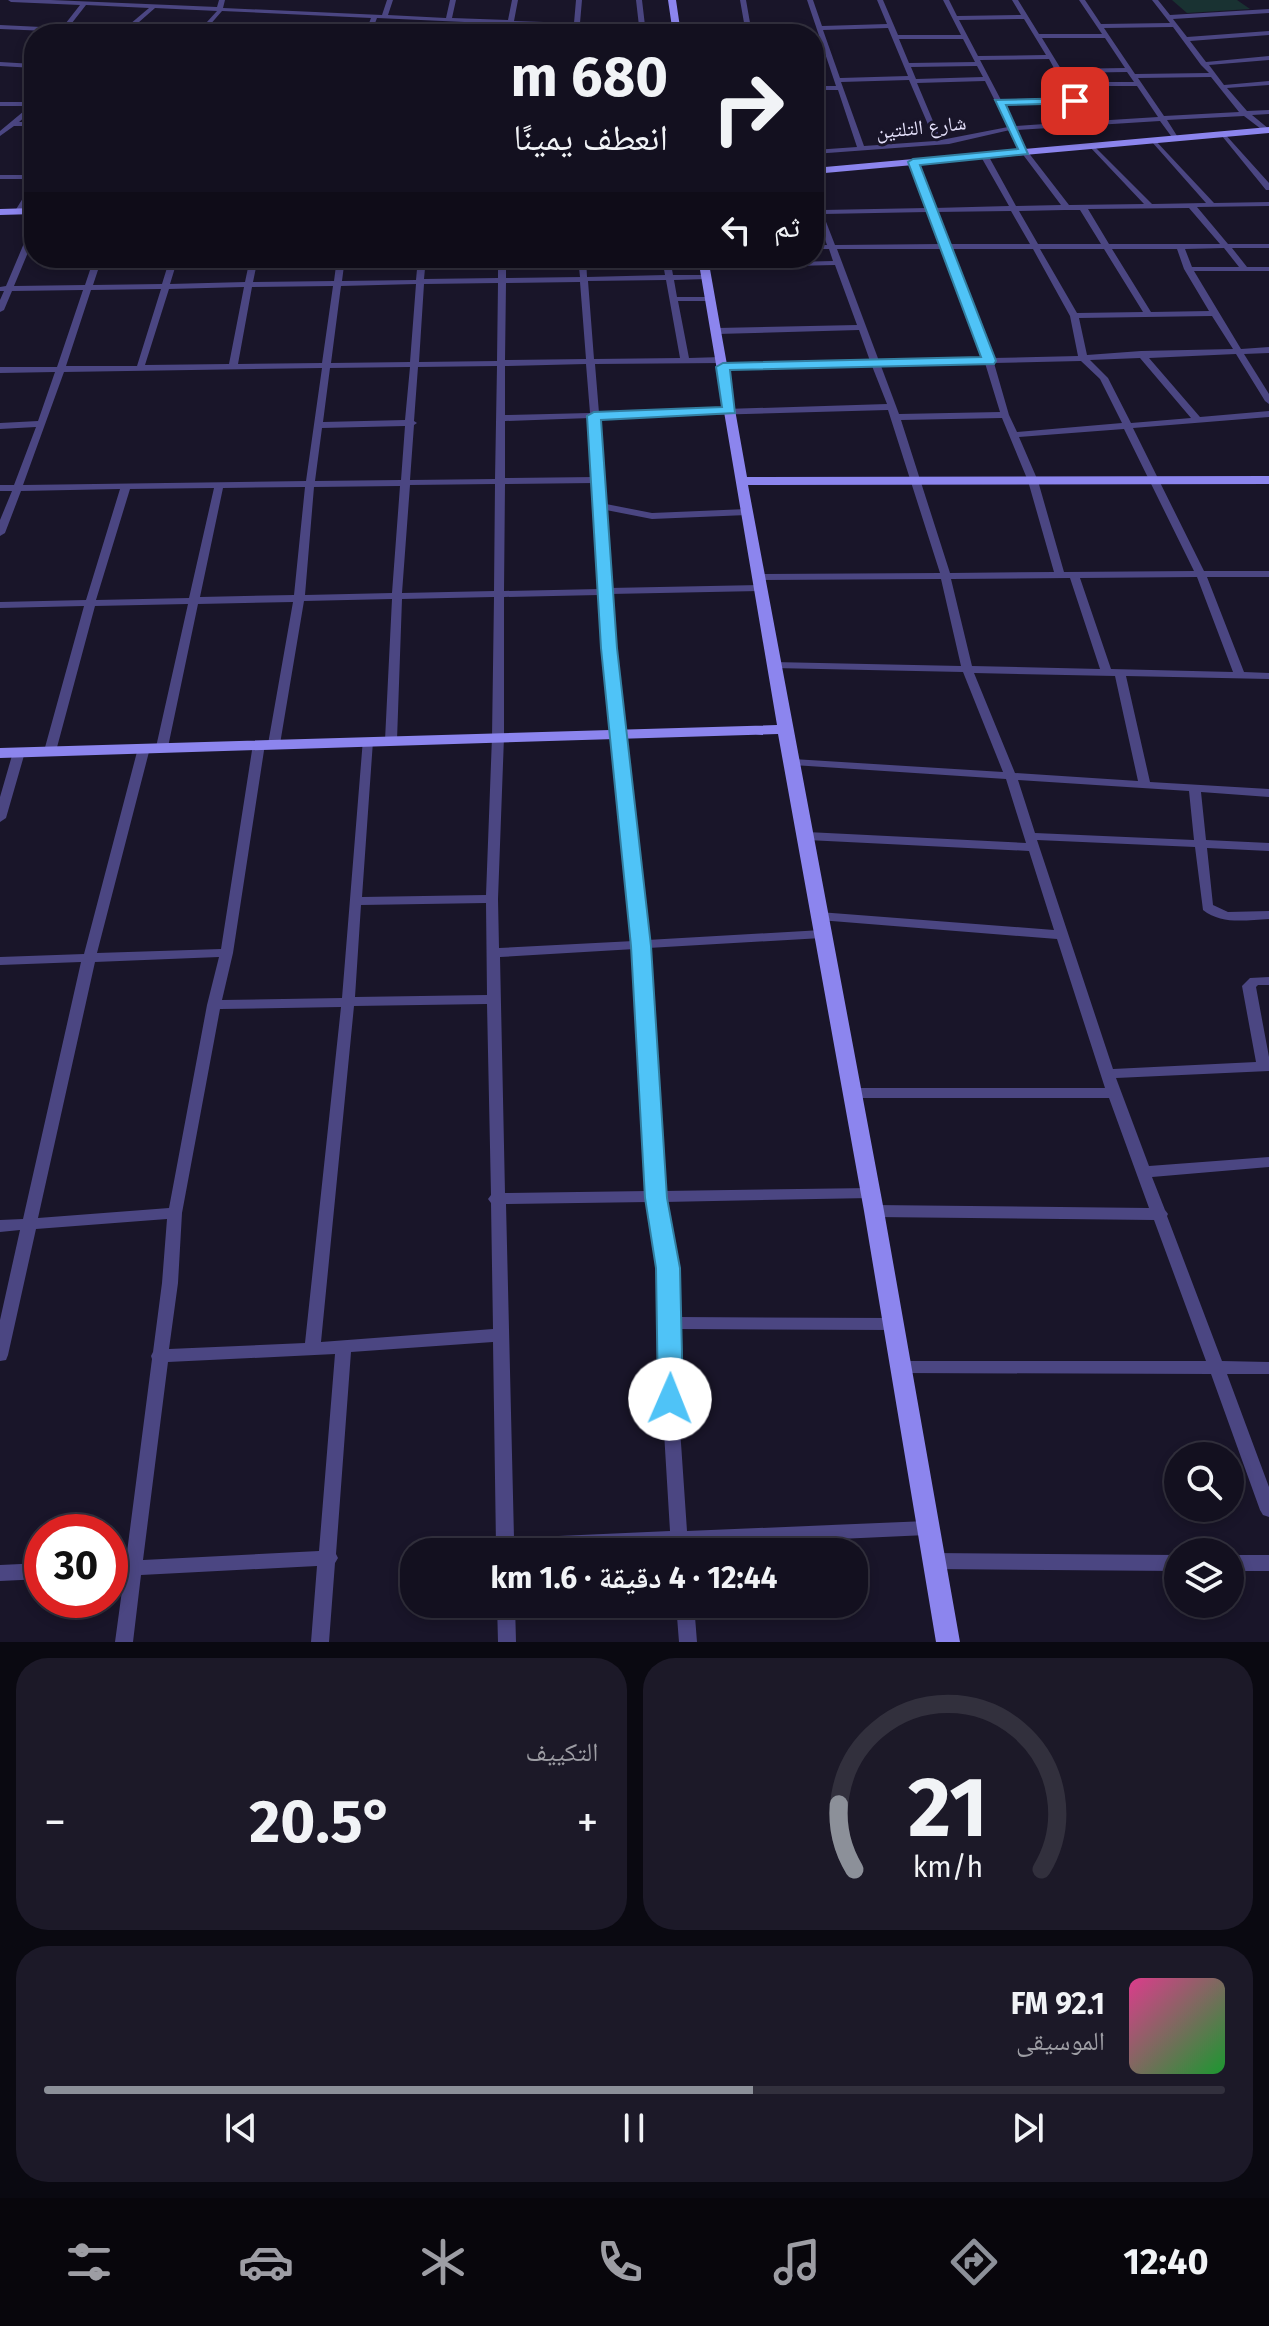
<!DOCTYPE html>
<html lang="ar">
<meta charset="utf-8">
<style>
body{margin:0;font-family:"Fira Sans","Noto Naskh Arabic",sans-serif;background:#1c1928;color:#f1f3f6;direction:rtl;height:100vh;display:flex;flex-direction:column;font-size:30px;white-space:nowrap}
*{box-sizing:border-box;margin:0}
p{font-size:26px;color:#9d9da4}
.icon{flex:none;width:44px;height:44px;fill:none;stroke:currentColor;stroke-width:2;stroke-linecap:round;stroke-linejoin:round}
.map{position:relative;height:1642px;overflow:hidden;direction:ltr}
.details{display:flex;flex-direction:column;gap:16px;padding:16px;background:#0a0911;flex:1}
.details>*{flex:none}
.top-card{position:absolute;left:24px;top:24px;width:800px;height:244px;border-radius:32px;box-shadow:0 4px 12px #0003,0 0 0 2px #32303d;direction:rtl;background:#13101f;color:#f1f3f6;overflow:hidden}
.controls{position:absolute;left:1164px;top:1442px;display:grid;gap:16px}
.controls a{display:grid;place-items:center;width:80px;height:80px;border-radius:50%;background:#13101f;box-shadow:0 4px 12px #0003,0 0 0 2px #32303d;font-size:40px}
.speed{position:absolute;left:24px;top:1514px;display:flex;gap:16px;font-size:40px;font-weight:700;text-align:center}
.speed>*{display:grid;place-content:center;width:104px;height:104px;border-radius:50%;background:#13101f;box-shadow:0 4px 12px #0003,0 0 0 2px #32303d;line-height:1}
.speed .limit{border:12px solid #d22;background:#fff;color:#111}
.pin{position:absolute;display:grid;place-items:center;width:68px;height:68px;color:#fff;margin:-34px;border-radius:16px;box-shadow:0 4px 12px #0006}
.me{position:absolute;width:88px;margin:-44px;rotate:1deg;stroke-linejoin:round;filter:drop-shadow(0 0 6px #0008)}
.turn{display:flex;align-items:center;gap:28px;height:168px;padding:0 24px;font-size:36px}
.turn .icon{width:104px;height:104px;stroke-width:2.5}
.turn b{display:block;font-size:56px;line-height:68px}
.then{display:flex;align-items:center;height:76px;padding:0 24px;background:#0003;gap:16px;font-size:30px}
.big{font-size:60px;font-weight:700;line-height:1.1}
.details .tile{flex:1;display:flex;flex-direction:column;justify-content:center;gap:12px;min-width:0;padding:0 28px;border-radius:32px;background:#1c1928}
.details .dial{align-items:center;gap:0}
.dial svg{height:208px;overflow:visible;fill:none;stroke:#32303d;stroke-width:7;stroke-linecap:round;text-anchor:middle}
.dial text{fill:#f1f3f6;stroke:none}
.song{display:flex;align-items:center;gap:24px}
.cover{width:96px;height:96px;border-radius:12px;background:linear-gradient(135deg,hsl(330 70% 55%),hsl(130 70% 35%))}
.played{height:8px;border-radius:4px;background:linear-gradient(90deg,#8c9099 60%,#32303d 60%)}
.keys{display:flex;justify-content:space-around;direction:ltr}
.heat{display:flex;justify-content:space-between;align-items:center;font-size:44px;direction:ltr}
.details .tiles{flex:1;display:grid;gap:16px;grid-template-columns:1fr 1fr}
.tile:last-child{grid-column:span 2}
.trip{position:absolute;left:400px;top:1538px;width:468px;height:80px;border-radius:32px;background:#13101f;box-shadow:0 4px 12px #0003,0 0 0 2px #32303d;font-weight:700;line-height:80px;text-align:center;direction:rtl}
.menu{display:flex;height:128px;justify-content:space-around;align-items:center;background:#08060c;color:#9d9da4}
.menu .icon{width:56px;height:56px}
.menu .selected{color:#8c9099}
.menu b{font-size:36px;color:#f1f3f6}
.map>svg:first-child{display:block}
.green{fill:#193232}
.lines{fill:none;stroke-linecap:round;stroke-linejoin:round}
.street{fill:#4b4682;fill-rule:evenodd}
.secondary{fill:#8c85ee;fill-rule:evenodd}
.route{fill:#4fc3f7;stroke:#337fa1;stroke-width:2}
.labels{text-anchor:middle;stroke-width:6;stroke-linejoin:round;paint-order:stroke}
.far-street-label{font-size:20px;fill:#e5e1fb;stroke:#191529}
</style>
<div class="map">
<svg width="1269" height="1642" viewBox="0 0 1269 1642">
<rect width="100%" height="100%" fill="#191529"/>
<path class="green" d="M1172,0H1237L1250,9L1187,13Z"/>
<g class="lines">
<path class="street" d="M8,0H51L217,7L219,0H225L223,8L382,15L387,0H393L388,15L446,18L450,0H456L452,18L508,20L512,0H518L514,21L574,23L576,0H582L580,23L639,26L636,0H642L646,34H640L639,30L514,24L512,34H506L508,24L377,18L371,34H365L371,18L222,11L202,34H196L217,11L155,8L130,30L180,32L183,34H119L0,29V25L62,28L80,5L11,2ZM86,5L149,8L123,30L68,28Z
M740,0H746L752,34H746Z
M807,0H813L822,26L887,24L877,0H883L898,35H961L943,0H949L957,16L1021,15L1012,0H1018L1039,34H1102L1079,0H1085L1101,24L1170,23L1152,0H1158L1170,15L1269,9V13L1173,19L1187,37L1269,31V35L1190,41L1206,62L1269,56V60L1209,65L1224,85L1269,81V85L1227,88L1247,111L1269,110V114L1252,115L1269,129V133L1265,132L1244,116L1167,120L1179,139L1176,141L1174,140L1160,121L1017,130L1028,152L1069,205L1144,204L1090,147L1089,146L1092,144L1152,204L1206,203L1152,142L1151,141L1154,139L1214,203L1269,202V206L1197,207L1228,244H1269V248H1232L1247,267H1269V271H1194L1241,349L1269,347V353L1244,354L1269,394V404L1265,401L1236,354L1149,358L1200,417L1269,411V417L1133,428L1204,571H1269V577H1207L1244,672L1269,673V679L1126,676L1150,782L1269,789V797L1201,792L1206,840L1269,843V851L1207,848L1213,905L1228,912L1269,911V919C1246,920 1222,925 1203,910L1195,847L1037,840L1113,1069L1256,1062L1242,986L1250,978L1269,977V985H1258L1256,987L1269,1057V1071L1116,1078L1149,1166L1269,1157V1167L1152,1177L1165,1210L1168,1214L1167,1216L1222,1361L1269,1362V1374H1227L1269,1487V1517L1263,1515L1260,1510L1211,1374L901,1373L895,1372L893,1367L895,1362L901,1361H1206L1154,1220L874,1217L869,1215L867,1211L869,1207L874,1205L1149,1208L1109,1098H851L846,1096L844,1093L846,1090L851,1088H1105L1057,939L819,920L813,916L819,912L1054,930L1029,851L807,840L801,836L807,832L1026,843L1006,779L793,765L787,762L793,759L1003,772L963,672L773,668L768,665L773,662L961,666L941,579L758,580L753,577L758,574L940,573L888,410L599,418L606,504L652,513L747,509L752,512L747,515L652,519L606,510L609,588L760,585L765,588L760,591L610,594L647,940L822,930L828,934L822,938L648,948L663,1191L871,1188L876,1189L878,1193L876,1197L871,1198L664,1202L676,1268L677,1317L893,1318L899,1320L901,1324L899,1328L893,1330L677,1329L678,1399L687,1531L927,1521L933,1523L936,1528L933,1533L927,1535L688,1546L689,1552H671V1546L501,1552L496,1546L493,1342L351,1352L336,1554L338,1558L335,1563L329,1642H311L317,1566L141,1575L133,1642H115L124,1576L110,1577V1561L126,1560L152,1359L151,1356L153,1352L162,1283L167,1219L36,1229L8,1355L6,1360L0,1361V1320L20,1230L0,1232V1220L23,1219L81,962L0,965V957L84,954L138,748L144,745L150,748L97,953L221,949L253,744L259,741L265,744L233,953L222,1000L342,998L363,739H371L373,741L362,897L486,895L492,737L494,597L402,599L397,740L391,743L385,740L392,599L304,601L280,744L274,747L268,744L293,602L198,604L168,747L162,750L156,747L188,604L95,606L56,751L50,754L46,753L44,751L84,606L0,608V602L86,600L120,489L21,491L5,533L0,536V520L12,491H0V485H14L36,427L0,429V423L38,421L55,372L0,373V367H57L83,290L12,291L4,310L0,312V300L4,291H0V287L6,286L30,229L34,227V238L14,286L85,285L94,258H102L93,285L162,284L170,258H178L170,284L245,282L250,258H258L253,282L334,281L337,258H345L342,281L416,280L418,258H426L424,279L498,278V258H506V278L580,277L578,258H586L587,277L665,275L662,258H670L673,275H707L711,277L707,279L674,280L677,297H711L715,299L711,301H678L689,358L722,357L726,360L722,363L595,364L599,413L887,404L872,366L723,370L719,367L723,364L870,361L859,330L717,334L713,331L717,328L857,325L835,265L705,268L701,266L702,264L833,261L829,249H814V245H827L816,214H814V197L818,199L822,210L927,208L909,162L913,160L917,162L934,208L1009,206L980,155L984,153L988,155L1016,206L1061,205L1021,152L1010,130L949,144L814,154V150L857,147L838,90H814V86H836ZM1024,19L1046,55L978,56L959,20ZM1173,27L1201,65L1209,73L1135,74L1104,28ZM888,28L908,76L840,78L823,30ZM1042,38H1105L1125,68L1061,69ZM899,39H963L975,62L909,63ZM1049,59L1055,70L1054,71L1063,83L1062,84L1065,86L1073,99L1001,100L980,60ZM977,66L983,77L916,79L911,67ZM1127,72L1134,82H1069L1064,73ZM1211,77L1239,112L1164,116L1138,78ZM909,80L935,141L864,146L841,82ZM985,81L1008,127L941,140L917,83ZM1072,86H1137L1158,117L1094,121ZM1076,103L1087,121L1015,126L1003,104ZM1189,208L1220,244H1109L1088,209ZM1065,210H1080L1101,244H1038L1019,211ZM1011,211L1030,244H948L936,212ZM928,212L941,244L835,245L823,214ZM1224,248L1239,267H1192L1185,249ZM837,249H942L984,358L879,361ZM950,249H1033L1070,316L1078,356L992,358ZM1040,249H1104L1143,312L1077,313ZM1112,249H1177L1184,269L1209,311L1151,312ZM666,280L680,358L594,359L588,281ZM580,282L586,359L505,360L506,283ZM498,283L497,361L419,362L424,284ZM416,284L410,362L331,363L341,286ZM333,286L322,363L238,364L252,287ZM244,287L229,364L145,365L169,289ZM161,289L137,366H66L91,290ZM1212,316L1233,349L1141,351L1087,355L1079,318ZM1140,358L1191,418L1131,423L1108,378L1090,360ZM1081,361L1100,379L1122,423L1017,432L1009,415L994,363ZM985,363L1000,412L899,414L881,366ZM586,364L590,413L505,415V366ZM497,366L495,479L410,480L414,425L417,423L414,421L418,367ZM410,367L405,420L323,422L330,368ZM322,368L306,481L23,485L64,372ZM590,418L595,477L505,478V421ZM1002,418L1028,481L1054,572L950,573L901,420ZM405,426L401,480L315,481L322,428ZM1124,429L1194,571L1064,572L1038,481L1019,437ZM595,483L599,589L504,591L505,484ZM495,484L494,591L402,593L410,485ZM400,486L392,593L305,595L314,487ZM305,487L294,595L200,597L223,488ZM214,488L189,598L96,600L130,489ZM1197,577L1233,672L1111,669L1080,578ZM1070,578L1100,669L972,666L951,579ZM599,595L634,941L499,948L498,899L504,737V597ZM974,673L1115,676L1138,781L1015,773ZM1018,780L1189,791L1194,840L1035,833ZM486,903L487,995L355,997L361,905ZM635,949L648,1191L505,1193L500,957ZM219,957L207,1005L169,1208L38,1218L95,962ZM487,1004L491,1195L488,1199L491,1203L493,1329L321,1342L354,1006ZM341,1007L305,1343L169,1349L178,1283L182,1213L220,1009ZM649,1202L660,1268L662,1399L670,1531L514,1538L506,1204ZM335,1354L319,1551L143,1560L168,1362Z
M0,62L34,64V68L0,66Z
M0,102H34V109L19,122H34V126H14L0,136V131L30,106H0Z
M1224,133L1269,183V190H1266L1222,136L1221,135Z
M0,175H34V179H0Z
M31,185H34V193L22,213H16L15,211Z
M19,749L25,752L6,818L0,822V797L13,752Z
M933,1553L1178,1555V1571L933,1569L927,1566L924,1561L927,1556Z
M1230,1555H1269V1571H1230Z
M42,1563V1579L0,1581V1565Z
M497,1604H515L516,1642H498Z
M676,1604H694L697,1642H679Z"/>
<path class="secondary" d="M668,0H676L681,34H673Z
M1269,127V133L814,174V168Z
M34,208V214L0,215V209Z
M698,258H708L747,477L1269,476V484L748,485L884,1211L960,1642H936L864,1211L778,734L0,758V748L777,725Z"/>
</g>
<path class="route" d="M1075,98L1080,101L1079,103L1006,105L1028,154L920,165L996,361L994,364L730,370L735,413L601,420L617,648L651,946L667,1198L680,1268L683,1399L679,1406L670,1409L661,1406L658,1399L656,1268L645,1198L631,946L601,648L587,416L594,412L722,407L716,367L723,363L981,357L908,162L913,159L1018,149L995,100Z"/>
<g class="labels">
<g class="far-street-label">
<text transform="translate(921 127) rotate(-6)" y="7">شارع التلتين</text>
</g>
</g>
</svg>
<div class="controls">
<a><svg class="icon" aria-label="search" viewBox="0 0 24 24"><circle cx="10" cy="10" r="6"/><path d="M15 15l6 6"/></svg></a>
<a><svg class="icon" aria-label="layers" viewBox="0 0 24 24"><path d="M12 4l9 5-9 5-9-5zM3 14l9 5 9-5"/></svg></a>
</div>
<div class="speed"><div class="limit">30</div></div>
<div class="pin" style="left:1075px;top:101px;background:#d93025"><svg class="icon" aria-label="arrive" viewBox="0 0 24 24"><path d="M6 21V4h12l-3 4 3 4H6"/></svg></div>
<svg class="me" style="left:670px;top:1399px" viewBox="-20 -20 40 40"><circle r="19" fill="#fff"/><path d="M0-13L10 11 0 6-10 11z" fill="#4fc3f7"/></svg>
<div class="trip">12:44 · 4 دقيقة · 1.6 km</div>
<div class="top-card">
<div class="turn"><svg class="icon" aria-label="right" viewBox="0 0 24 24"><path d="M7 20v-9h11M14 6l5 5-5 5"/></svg><div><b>680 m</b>انعطف يمينًا</div></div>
<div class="then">ثم<svg class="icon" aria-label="left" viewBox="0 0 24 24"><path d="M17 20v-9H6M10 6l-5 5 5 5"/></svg></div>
</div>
</div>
<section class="details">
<div class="tiles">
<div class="tile dial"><svg viewBox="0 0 100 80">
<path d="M14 69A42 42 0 1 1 86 69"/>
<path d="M14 69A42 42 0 0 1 8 44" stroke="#8c9099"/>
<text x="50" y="56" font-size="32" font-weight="700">21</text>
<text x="50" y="72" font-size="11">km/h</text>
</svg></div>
<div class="tile"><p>التكييف</p>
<div class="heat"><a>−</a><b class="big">20.5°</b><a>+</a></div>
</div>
<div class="tile">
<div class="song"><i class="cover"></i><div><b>92.1 FM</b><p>الموسيقى</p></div></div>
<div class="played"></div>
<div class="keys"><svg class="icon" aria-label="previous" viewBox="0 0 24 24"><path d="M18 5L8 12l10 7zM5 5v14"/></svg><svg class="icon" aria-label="pause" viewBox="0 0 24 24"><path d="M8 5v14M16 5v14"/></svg><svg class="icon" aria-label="next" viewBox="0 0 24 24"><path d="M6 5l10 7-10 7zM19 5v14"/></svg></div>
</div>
</div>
</section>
<nav class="menu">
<b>12:40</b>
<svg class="icon selected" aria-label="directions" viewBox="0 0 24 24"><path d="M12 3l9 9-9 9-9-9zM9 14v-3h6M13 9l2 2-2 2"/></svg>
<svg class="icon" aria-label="music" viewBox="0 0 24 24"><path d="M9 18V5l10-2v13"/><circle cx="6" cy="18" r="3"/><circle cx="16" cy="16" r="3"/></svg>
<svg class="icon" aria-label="phone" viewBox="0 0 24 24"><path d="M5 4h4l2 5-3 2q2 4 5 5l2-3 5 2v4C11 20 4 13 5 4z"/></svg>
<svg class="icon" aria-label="climate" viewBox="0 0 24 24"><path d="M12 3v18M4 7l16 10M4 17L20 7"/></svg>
<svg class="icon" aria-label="car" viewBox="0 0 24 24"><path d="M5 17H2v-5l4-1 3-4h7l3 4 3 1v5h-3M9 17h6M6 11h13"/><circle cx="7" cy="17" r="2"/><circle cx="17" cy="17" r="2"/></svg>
<svg class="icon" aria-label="filters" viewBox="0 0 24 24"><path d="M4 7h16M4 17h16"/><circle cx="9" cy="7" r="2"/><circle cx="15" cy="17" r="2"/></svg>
</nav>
